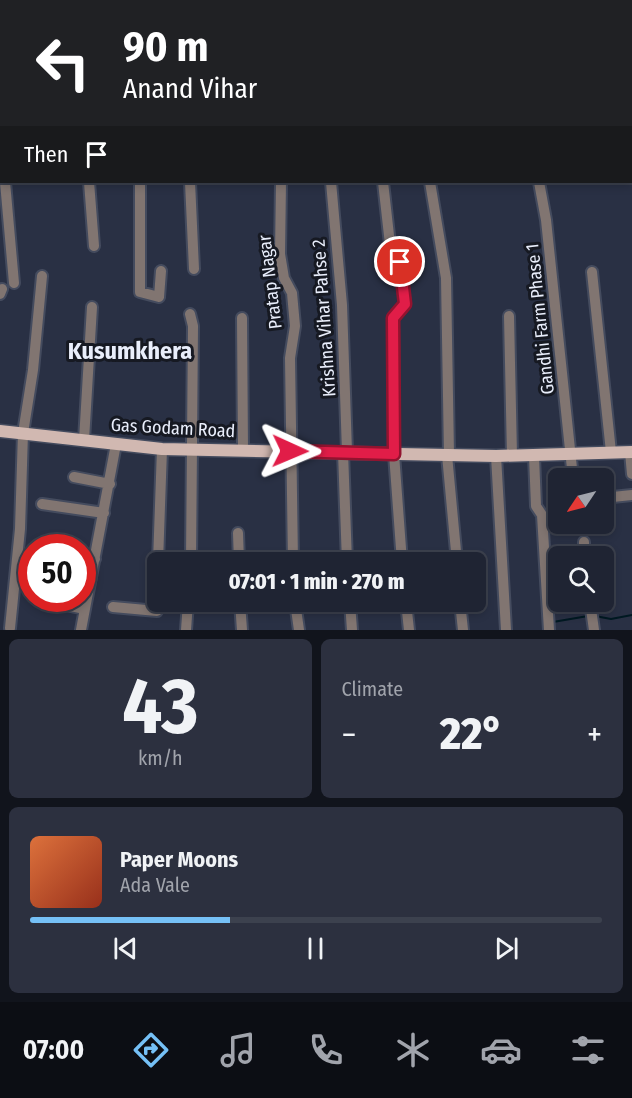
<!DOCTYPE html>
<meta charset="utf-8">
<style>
body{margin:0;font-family:"Fira Sans Condensed",sans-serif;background:#2c303f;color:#f1f3f6;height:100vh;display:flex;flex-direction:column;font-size:22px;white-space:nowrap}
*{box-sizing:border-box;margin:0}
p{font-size:20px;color:#a1a4ac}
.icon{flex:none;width:33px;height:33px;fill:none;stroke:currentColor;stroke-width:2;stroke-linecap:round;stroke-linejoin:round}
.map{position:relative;height:630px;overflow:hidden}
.panel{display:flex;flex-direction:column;gap:9px;padding:9px;background:#11141c;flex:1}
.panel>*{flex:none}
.banner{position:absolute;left:0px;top:0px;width:633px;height:183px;box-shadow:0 3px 9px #0003,0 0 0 2px #3c414e;background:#202124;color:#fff;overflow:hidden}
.needle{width:39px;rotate:235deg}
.tools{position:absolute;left:548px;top:468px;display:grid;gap:12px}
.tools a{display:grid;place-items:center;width:66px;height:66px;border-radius:9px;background:#1f2433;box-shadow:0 3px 9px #0003,0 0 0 2px #3c414e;font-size:30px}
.speed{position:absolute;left:18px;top:534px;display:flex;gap:12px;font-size:30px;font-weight:700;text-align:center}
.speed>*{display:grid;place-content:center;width:78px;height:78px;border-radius:50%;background:#1f2433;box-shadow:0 3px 9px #0003,0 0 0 2px #3c414e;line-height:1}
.speed .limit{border:9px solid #d22;background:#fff;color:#111}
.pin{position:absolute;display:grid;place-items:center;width:51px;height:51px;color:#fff;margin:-26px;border:3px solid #fff;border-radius:50%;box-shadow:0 2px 6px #0007}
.me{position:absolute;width:66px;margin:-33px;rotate:91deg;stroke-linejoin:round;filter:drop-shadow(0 0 4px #0008)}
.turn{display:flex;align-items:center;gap:21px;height:126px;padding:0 24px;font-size:27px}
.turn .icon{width:78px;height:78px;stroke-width:2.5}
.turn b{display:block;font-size:42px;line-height:51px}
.then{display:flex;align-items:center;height:57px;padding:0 24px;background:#0003;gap:12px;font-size:22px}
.big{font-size:45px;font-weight:800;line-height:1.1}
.panel .widget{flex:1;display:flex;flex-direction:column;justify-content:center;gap:9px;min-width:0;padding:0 21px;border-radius:9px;background:#2c303f}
.panel .dial{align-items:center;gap:0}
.dial b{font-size:78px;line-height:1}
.song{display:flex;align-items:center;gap:18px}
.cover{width:72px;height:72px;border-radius:9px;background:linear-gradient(135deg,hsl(20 70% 55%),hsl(10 70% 35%))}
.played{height:6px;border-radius:3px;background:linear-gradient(90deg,#75c0f6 35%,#3c414e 35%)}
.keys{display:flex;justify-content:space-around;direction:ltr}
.heat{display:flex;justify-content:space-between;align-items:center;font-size:33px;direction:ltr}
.panel .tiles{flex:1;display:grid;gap:9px;grid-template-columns:1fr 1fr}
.widget:last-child{grid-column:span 2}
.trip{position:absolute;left:147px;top:552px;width:339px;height:60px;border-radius:9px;background:#1f2433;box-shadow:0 3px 9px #0003,0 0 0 2px #3c414e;font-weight:800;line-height:60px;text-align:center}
.menu{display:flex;height:96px;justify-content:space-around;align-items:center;background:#0c0e14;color:#a1a4ac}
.menu .icon{width:42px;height:42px}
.menu .active{color:#75c0f6}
.menu b{font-size:27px;color:#f1f3f6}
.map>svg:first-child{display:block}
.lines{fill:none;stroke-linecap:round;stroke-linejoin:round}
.stream{stroke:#001922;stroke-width:2}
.minor-casing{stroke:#444b5e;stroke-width:14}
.major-casing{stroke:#444b5e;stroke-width:15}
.minor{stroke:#817571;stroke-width:10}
.major{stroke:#d1b8b1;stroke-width:12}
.route-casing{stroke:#92132f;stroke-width:15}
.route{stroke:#e11d48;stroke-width:10}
.labels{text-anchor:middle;stroke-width:6;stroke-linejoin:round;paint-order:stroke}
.street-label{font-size:18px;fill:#e9eefb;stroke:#161922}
.district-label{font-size:24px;font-weight:bold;fill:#e9eefb;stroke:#161922}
</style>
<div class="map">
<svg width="632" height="630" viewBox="0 0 632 630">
<rect width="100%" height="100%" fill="#293044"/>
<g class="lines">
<path class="stream" d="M595,616L611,619L632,615
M553,622L588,616"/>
<defs>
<path id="minor" d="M231,0V2
M274,0V2
M319,0V2
M361,0V2
M402,0V2
M504,0V2
M585,0V2
M42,2V0
M95,2L96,0
M144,2V0
M187,2V0
M0,54L2,55
M632,70V69
M5,182L14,283
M89,182L94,246
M140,182V292L159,297L161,271
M190,182L194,269
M281,182L280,254L284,278L292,293L295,326L290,358L293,562
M331,182L342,305L347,452
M383,182L392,262H400L405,304L393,318L394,454L402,562
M430,182L446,278L449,455
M539,182L546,220L573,478
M592,272L611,452
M0,294L2,289
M190,314L193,326L191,562
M509,316L512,456
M242,318L243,450
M84,440L92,307
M343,452L347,562
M630,452L632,474
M447,455L457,562
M496,456L506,630
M534,456L536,506L542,515L549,630
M74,477L110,484
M603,498L632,495
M42,504L104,513
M238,533L239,562
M584,542V556
M82,556L95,559
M158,562L162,449
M37,599L85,609
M240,602L242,630
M295,602L299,630
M350,602L352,630
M406,602L409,630
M460,602L463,630
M590,602L594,630
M113,607L157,611L158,588
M10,628L20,529L23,433L33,370L42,276
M81,630L116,444
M186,630L188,602"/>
<path id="major" d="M0,431L162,449L496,456L632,452"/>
</defs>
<use href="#minor" class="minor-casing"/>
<use href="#major" class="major-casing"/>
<use href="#minor" class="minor"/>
<use href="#major" class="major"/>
</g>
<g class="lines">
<defs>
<path id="route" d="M290,451L394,454L393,318L405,304L400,262"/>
</defs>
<use href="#route" class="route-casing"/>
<use href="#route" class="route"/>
</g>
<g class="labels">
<g class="street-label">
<text transform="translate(270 282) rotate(-97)" y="6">Pratap Nagar</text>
<text transform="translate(324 318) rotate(-94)" y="6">Krishna Vihar Pahse 2</text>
<text transform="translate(540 319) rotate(-96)" y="6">Gandhi Farm Phase 1</text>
<text transform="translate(173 428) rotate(3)" y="6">Gas Godam Road</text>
</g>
<g class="district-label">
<text x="130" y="359">Kusumkhera</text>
</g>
</g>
</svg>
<div class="tools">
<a><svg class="needle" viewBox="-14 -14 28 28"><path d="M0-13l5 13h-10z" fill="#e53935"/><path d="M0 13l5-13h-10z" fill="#a1a4ac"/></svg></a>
<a><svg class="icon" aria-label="search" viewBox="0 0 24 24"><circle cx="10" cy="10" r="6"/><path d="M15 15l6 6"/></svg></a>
</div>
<div class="speed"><div class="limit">50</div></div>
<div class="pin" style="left:400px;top:262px;background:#d93025"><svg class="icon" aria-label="arrive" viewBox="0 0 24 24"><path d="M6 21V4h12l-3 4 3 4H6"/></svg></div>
<svg class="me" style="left:290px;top:451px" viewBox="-20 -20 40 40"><path d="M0-17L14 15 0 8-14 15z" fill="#e11d48" stroke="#fff" stroke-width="4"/></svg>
<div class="trip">07:01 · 1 min · 270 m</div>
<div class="banner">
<div class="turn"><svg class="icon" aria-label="left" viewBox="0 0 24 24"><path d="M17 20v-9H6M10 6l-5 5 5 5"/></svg><div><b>90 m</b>Anand Vihar</div></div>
<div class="then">Then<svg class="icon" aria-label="arrive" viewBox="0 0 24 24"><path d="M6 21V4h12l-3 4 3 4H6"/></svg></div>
</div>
</div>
<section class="panel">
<div class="tiles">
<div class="widget dial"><b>43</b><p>km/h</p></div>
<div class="widget"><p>Climate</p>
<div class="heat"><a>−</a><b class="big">22°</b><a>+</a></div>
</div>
<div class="widget">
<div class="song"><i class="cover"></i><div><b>Paper Moons</b><p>Ada Vale</p></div></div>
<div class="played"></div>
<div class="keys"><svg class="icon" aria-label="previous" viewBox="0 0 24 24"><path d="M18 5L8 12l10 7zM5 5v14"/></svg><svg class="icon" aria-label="pause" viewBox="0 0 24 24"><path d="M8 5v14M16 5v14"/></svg><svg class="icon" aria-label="next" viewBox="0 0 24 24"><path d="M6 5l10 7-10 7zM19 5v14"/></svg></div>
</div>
</div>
</section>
<nav class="menu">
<b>07:00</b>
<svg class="icon active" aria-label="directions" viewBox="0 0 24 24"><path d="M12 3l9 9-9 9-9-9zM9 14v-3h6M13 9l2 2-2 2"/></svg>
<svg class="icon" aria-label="music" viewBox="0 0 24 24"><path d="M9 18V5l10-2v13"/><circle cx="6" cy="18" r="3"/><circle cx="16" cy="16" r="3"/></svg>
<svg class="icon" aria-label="phone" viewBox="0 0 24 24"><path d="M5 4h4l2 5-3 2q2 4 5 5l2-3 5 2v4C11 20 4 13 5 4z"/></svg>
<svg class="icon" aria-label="climate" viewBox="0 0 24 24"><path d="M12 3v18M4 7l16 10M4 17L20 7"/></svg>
<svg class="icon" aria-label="car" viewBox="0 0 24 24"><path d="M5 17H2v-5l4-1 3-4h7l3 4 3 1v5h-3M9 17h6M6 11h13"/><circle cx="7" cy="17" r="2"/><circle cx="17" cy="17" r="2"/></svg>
<svg class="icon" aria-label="filters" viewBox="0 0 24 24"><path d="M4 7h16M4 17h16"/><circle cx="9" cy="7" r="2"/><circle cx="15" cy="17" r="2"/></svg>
</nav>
